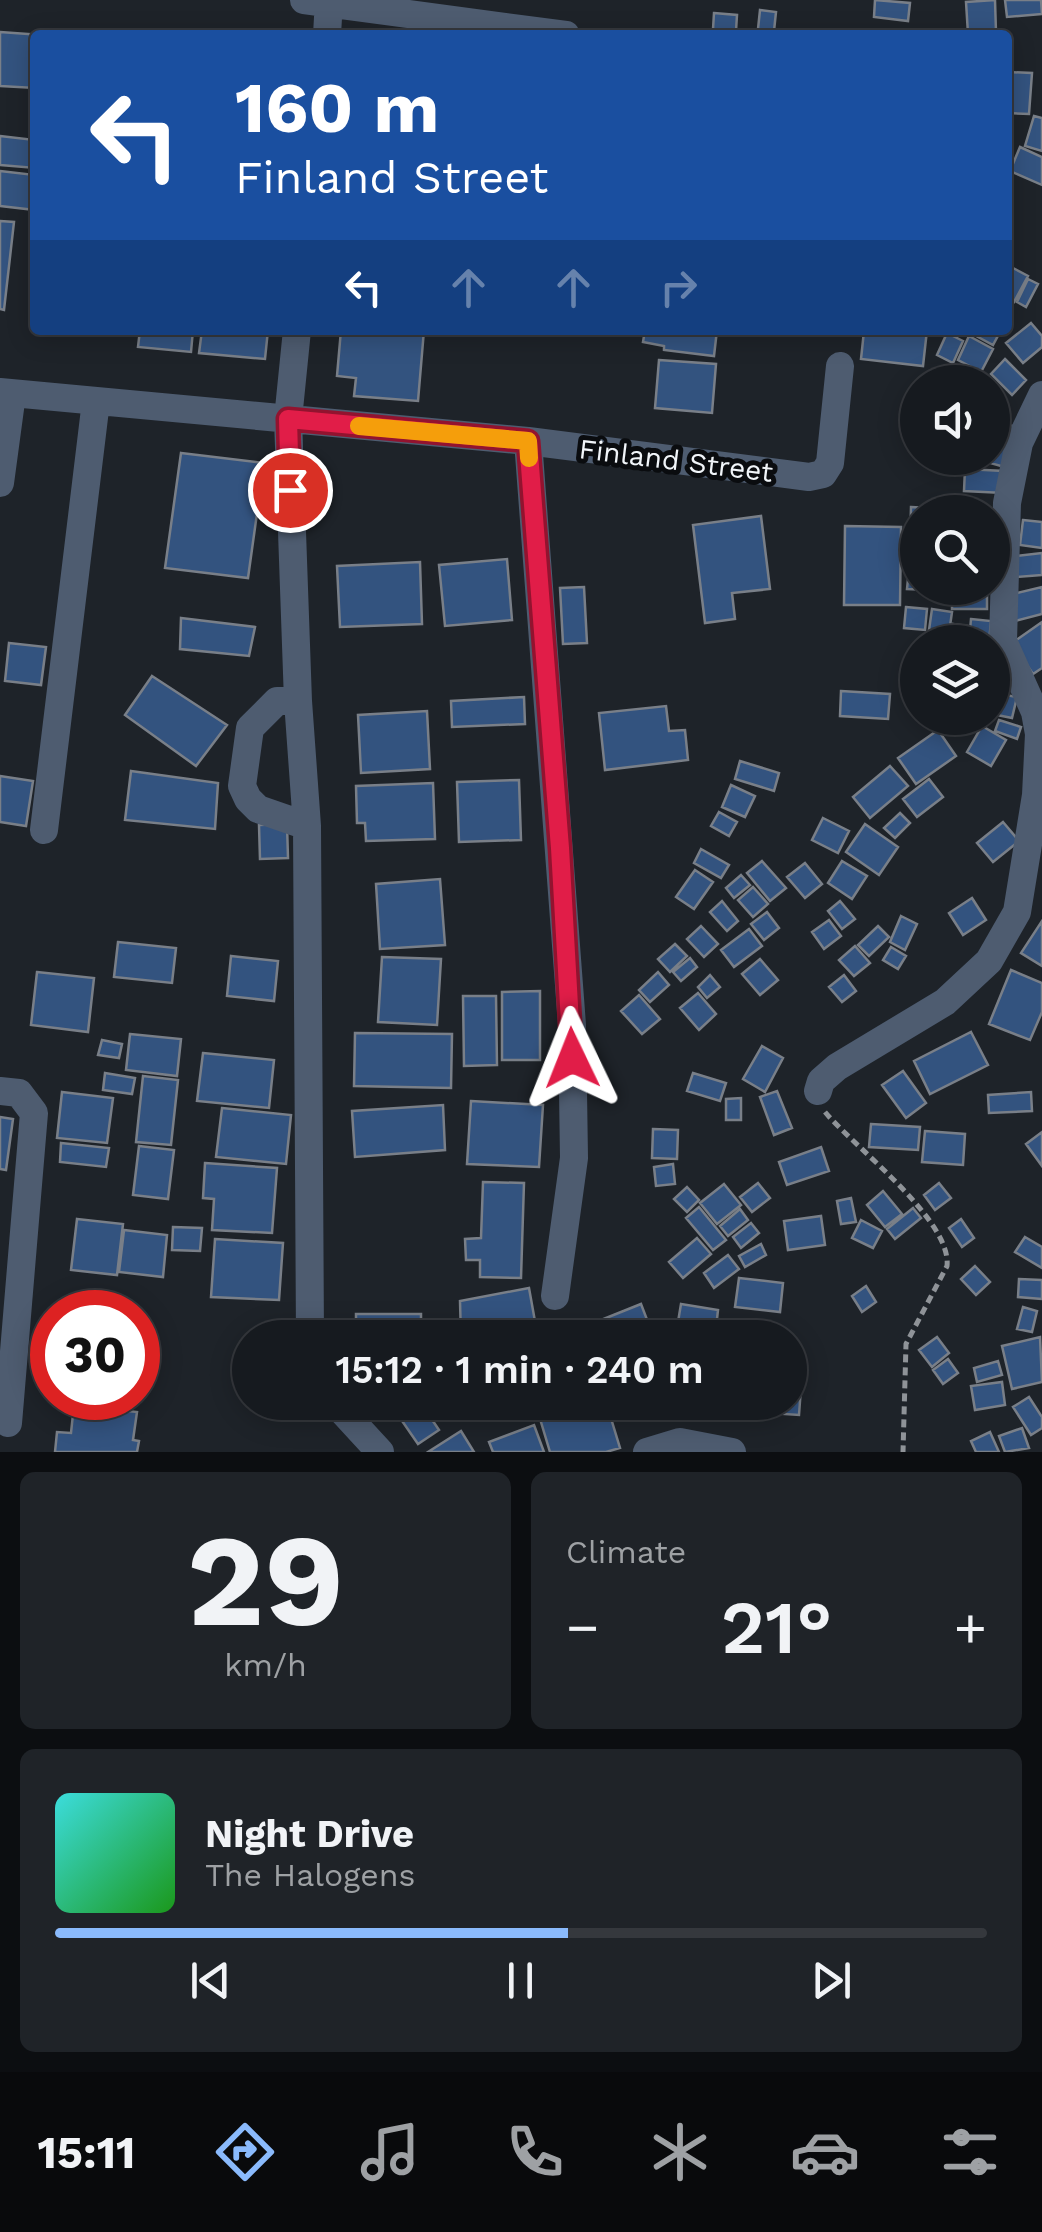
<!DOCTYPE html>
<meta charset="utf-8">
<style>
body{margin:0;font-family:"Work Sans",sans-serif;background:#1f2328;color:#f1f3f6;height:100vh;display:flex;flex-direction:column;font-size:38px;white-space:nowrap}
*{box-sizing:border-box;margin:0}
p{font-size:32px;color:#9ea1a4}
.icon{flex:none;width:55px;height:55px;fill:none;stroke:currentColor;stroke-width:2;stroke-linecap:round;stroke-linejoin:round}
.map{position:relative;height:1452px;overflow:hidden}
.panel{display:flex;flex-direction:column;gap:20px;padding:20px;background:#0c0e11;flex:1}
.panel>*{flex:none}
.top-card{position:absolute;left:30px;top:30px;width:982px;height:305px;border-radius:10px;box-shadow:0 5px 25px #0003,0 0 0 2px #35383d;background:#1a4fa0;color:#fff;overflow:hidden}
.fabs{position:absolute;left:900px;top:365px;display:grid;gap:20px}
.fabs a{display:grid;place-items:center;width:110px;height:110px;border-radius:50%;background:#161a1f;box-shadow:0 5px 25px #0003,0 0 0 2px #35383d;font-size:50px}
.speed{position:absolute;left:30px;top:1290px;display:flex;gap:20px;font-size:50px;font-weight:700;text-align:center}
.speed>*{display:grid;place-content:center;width:130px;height:130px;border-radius:50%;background:#161a1f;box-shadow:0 5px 25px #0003,0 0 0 2px #35383d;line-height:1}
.speed .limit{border:15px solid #d22;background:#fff;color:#111}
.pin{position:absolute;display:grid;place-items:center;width:85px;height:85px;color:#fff;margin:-42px;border:5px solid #fff;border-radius:50%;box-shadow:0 2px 10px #0007}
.me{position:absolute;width:110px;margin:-55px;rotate:358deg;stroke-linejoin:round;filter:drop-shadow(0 0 8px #0008)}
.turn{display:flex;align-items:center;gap:35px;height:210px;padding:0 40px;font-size:45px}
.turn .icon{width:130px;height:130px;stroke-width:2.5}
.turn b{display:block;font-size:70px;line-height:85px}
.lanes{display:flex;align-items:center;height:95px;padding:0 40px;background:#0003;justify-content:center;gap:50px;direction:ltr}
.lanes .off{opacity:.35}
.big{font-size:75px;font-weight:600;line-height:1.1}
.panel .widget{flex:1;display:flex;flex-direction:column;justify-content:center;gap:15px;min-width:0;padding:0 35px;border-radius:15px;background:#1f2328}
.panel .dial{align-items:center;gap:0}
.dial b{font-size:130px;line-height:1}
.song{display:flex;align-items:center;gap:30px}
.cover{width:120px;height:120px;border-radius:15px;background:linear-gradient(135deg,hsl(180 70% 55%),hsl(120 70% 35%))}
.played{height:10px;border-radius:5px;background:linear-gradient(90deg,#8abafc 55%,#35383d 55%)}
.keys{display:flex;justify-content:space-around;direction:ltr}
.heat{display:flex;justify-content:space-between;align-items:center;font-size:55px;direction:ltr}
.panel .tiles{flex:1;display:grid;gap:20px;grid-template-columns:1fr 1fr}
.widget:last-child{grid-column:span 2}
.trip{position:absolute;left:232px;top:1320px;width:575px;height:100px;border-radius:50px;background:#161a1f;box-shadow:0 5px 25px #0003,0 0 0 2px #35383d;font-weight:600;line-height:100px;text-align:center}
.menu{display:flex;height:160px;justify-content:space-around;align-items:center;background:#090a0c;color:#9ea1a4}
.menu .icon{width:70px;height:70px}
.menu .active{color:#8abafc}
.menu b{font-size:45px;color:#f1f3f6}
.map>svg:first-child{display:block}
.building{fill:#33537f;stroke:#797f88;stroke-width:2.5}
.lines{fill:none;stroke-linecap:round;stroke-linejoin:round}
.path{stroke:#8f9398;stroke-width:5;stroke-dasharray:8 5;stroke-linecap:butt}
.minor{stroke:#4e5c70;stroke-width:28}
.route-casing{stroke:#92132f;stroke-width:25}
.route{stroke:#e11d48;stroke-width:18}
.slow{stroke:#f59e0b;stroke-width:18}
.labels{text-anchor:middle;stroke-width:10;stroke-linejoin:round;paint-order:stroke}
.street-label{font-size:28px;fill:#f1f5f9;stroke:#0a0c0f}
</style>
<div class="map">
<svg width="1042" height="1452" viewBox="0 0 1042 1452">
<rect width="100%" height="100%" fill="#1e2329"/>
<path class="building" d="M875,0L910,3L908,21L874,17Z
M995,0L996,32L968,34L966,2Z
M1005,0H1041L1042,14L1007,17Z
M760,10L776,12L774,31L758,29Z
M714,13L737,15L736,31L713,29Z
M0,32L42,35H35V88L0,86Z
M1008,72L1032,73L1029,114L1008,113Z
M1034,116L1042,118V151L1025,146Z
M0,136L35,140V168L0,165Z
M1020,147L1042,157V185L1010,171Z
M0,171L35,175V210L0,206Z
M0,221L14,222L4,310L0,309Z
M1013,268L1028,276L1014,302L1008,299V278Z
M1028,279L1038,284L1026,307L1017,302Z
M1031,323L1042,336V347L1023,363L1006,343Z
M140,330H193L191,352L138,347Z
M202,330H268L265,359L199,353Z
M341,330H424L418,401L354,396L356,378L337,376Z
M645,330H717L714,356L664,350V346L643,342Z
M854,330H927L923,366L861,359L864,331Z
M965,330H1001L993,345Z
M947,333L963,341L953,363L937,355Z
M969,336L993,349L981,372L958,360Z
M1005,359L1026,380L1012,395L991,374Z
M659,360L716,364L712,413L655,408Z
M1002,423L1020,428L1008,468L990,463Z
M181,453L264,463L248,578L165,568Z
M965,469L1004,471L1003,493L964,491Z
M911,507L947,509V512H918V548L910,547Z
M761,516L770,589L732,593L735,619L705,623L693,525Z
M1023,520L1042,522V548L1020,545Z
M845,526L901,527L900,605H844Z
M1042,553V575L1017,577L1016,556Z
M507,559L512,620L445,626L439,565Z
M910,559L918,560V588H929V590L907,589Z
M420,562L422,624L340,627L337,566Z
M584,587L587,643L563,644L560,588Z
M1042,587V614L1015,621L1009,595Z
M952,588H987V609H952Z
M906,607L927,609L925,630L904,628Z
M932,609L952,612L949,633L929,630Z
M181,618L255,627L249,656L180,649Z
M971,619L991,621L989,642H969Z
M1042,622V668L1033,674L1012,643Z
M953,624L968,626L965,642H949Z
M9,643L46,647L41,685L5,681Z
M152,676L227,725L196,766L125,715Z
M841,691L890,694L888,719L840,716Z
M995,693L1017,697L1012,718L992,714Z
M524,697L525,724L452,727L451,701Z
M666,706L669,731L685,730L688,760L605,770L599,713Z
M427,711L430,769L361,773L358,715Z
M999,720L1021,727L1017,739L995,731Z
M982,726L1006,740L991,766L967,752Z
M938,730L956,756L916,784L898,758Z
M740,761L779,773L774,791L735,779Z
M890,766L908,786L870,818L853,797Z
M131,771L218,783L215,829L125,820Z
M0,776L33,781L26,826L0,822Z
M929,779L943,797L917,817L903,799Z
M519,780L521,840L459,842L457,782Z
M433,783L435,839L366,841L365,823H357L356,786Z
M731,785L755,796L745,817L722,807Z
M719,812L737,822L729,836L711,826Z
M900,813L910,823L895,838L884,828Z
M823,818L849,831L838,853L812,840Z
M1003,822L1019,841L993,862L977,843Z
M287,824L288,858L260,859L259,825Z
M865,824L898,847L879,875L846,852Z
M701,849L729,865L721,878L694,863Z
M762,861L786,888L770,901L747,873Z
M842,861L867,876L852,899L828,883Z
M805,863L822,884L805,898L787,877Z
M695,870L713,882L694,909L676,897Z
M741,875L750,885L734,898L726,888Z
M440,879L445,945L380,949L376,884Z
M753,887L768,904L753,917L738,900Z
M972,898L986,920L963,935L949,913Z
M722,901L738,921L727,931L710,912Z
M840,901L855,919L842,929L828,911Z
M767,912L779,928L764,940L751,924Z
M901,916L917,924L905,950L890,942Z
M829,920L841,936L824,949L812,932Z
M1042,921V966L1021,953Z
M701,926L718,944L704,957L687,939Z
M878,926L889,937L869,956L858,945Z
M749,929L762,946L734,967L721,950Z
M118,942L176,948L172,983L114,977Z
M675,944L687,956L670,972L658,959Z
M855,946L870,963L854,976L839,960Z
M891,947L906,956L898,969L883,960Z
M231,956L278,961L274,1001L227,996Z
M382,957L441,959L437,1025L378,1022Z
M690,958L697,967L681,981L673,972Z
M760,959L778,980L760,995L742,974Z
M1011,970L1042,983V1012L1030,1040L989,1024Z
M37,972L94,978L88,1032L31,1025Z
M658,972L669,985L650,1002L639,990Z
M710,975L720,987L707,998L698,987Z
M844,975L856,991L842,1002L829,987Z
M540,991V1060H502V992Z
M698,993L716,1014L699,1030L680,1008Z
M639,995L660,1019L642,1034L621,1011Z
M463,996H496L497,1065L464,1066Z
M971,1032L988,1065L930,1094L914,1061Z
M355,1033L452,1034L451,1088L354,1086Z
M130,1034L181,1039L177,1076L126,1070Z
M102,1040L122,1044L119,1058L98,1055Z
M762,1046L783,1058L765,1092L743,1079Z
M203,1053L274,1060L269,1108L197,1101Z
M903,1071L926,1103L906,1118L882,1085Z
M105,1073L135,1078L132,1094L103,1090Z
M693,1073L726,1083L720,1101L687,1091Z
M143,1076L178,1080L171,1145L136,1142Z
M777,1091L792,1128L774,1135L760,1097Z
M62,1092L113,1098L107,1143L57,1138Z
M1031,1092L1032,1111L989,1113L988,1095Z
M741,1098V1120H726V1099Z
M471,1101L543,1105L539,1167L467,1164Z
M443,1105L445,1150L355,1157L352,1111Z
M222,1108L291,1115L286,1164L216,1157Z
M0,1117L13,1119L6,1170L0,1169Z
M871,1124L920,1127L918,1150L869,1147Z
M653,1129L678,1130L677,1159L652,1158Z
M925,1131L965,1134L963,1165L922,1162Z
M1042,1132V1166L1026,1144Z
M61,1143L109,1148L106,1167L60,1162Z
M139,1146L174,1150L168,1199L133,1195Z
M821,1147L829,1171L787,1185L779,1162Z
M205,1163L277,1168L272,1233L212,1230L214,1199L203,1198Z
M673,1164L675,1184L656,1186L654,1167Z
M483,1182L524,1183L521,1278L480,1277V1260H466L465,1239L481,1238Z
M758,1183L770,1198L752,1212L740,1197Z
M939,1183L951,1198L935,1210L924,1195Z
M724,1184L741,1205L717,1224L700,1203Z
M687,1187L699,1200L687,1212L674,1199Z
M883,1191L902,1214L885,1227L867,1205Z
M851,1198L856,1222L841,1224L837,1201Z
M699,1207L726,1240L713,1250L686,1218Z
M913,1208L921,1218L895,1239L887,1229Z
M740,1209L748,1220L728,1236L720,1226Z
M821,1216L825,1245L788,1250L784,1221Z
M77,1219L123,1224L117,1275L71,1270Z
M961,1219L974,1238L962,1247L949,1228Z
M861,1220L882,1231L873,1248L852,1238Z
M751,1223L759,1233L741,1248L733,1237Z
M173,1227L202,1228L200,1251L172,1250Z
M124,1230L167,1235L163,1277L119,1272Z
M1025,1237L1042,1247V1268L1015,1252Z
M697,1238L711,1254L683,1278L669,1262Z
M215,1239L283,1243L279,1300L211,1297Z
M761,1244L766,1255L745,1267L739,1256Z
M728,1255L739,1269L714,1288L704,1273Z
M975,1266L990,1282L976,1295L961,1279Z
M739,1278L783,1283L780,1312L735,1307Z
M1019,1279L1042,1280V1299L1018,1297Z
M866,1286L876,1302L862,1312L852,1296Z
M529,1288L538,1338H461L460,1301Z
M641,1304L651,1330L633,1338H603L596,1322Z
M681,1304L718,1310L716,1328L678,1322Z
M1023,1307L1037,1311L1032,1332L1017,1329Z
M356,1314H421V1338H356Z
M937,1337L949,1353L932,1367L919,1350Z
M1040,1337L1042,1382L1012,1389L1002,1346Z
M948,1359L958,1373L943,1384L933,1370Z
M998,1361L1002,1375L977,1382L974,1368Z
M790,1373L802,1374L799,1415L753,1412L754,1402H790Z
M1002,1382L1005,1405L975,1410L971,1386Z
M1029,1397L1042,1417V1428L1031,1435L1013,1407Z
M389,1402H420L439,1430L418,1444Z
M535,1402H606L620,1448L606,1452H550Z
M671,1402H732L731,1412L670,1409Z
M74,1405L137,1412L133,1440L139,1441L137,1452H55L57,1432L71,1433Z
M534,1425L544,1452H493L489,1442Z
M1022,1428L1029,1448L1005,1452L999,1436Z
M461,1431L474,1452H428Z
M990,1432L999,1452H976L971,1441Z"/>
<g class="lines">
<path class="path" d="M825,1112C854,1147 952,1220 947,1266L906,1344L903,1452"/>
<path class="minor" d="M304,0L566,35
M327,35L329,0
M297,330L288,419L298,701L307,826L310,1338
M0,392L528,441L809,477L823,474L830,463L840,366
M528,441L572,1025L574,1158L555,1296
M0,483L12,394
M298,701H277L250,728L242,786L248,799L258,809L307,826
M44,830L96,401
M0,1091L19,1093L34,1113L8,1423
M818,1091L821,1081L837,1067L945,1002L989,961L1017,912L1036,795L1039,734L1035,712L1003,641L1007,503L1019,443L1042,395
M334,1402L380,1452
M647,1452L680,1442L732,1452"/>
</g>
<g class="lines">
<defs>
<path id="route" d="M290,490L288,419L528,441L560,848L572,1058"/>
</defs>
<use href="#route" class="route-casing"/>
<use href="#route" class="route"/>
<path class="slow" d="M359,426L528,441L529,458"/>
</g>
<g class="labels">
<g class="street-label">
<text transform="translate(676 460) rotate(7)" y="10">Finland Street</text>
</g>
</g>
</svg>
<div class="fabs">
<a><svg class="icon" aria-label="sound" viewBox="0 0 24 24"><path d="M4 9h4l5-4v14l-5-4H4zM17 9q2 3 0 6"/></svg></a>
<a><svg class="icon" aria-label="search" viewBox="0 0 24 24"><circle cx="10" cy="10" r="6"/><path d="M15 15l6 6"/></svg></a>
<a><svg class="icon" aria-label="layers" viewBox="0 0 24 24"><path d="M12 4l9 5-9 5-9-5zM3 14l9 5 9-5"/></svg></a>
</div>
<div class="speed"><div class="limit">30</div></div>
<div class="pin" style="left:290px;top:490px;background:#d93025"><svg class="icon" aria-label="arrive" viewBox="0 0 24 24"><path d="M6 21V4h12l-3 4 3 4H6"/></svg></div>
<svg class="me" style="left:572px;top:1058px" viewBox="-20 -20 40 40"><path d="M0-17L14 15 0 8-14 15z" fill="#e11d48" stroke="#fff" stroke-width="4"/></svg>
<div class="trip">15:12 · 1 min · 240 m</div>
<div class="top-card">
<div class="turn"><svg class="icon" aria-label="left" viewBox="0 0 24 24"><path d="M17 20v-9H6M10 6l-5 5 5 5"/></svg><div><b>160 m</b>Finland Street</div></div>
<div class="lanes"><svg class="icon" aria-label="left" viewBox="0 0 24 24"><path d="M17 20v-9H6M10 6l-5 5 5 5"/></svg><svg class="icon off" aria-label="ahead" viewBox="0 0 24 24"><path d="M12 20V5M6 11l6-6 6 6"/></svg><svg class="icon off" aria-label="ahead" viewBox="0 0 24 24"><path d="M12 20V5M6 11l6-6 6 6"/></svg><svg class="icon off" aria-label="right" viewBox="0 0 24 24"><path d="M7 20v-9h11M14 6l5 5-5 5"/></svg></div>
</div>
</div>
<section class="panel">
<div class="tiles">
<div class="widget dial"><b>29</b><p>km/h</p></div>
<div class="widget"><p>Climate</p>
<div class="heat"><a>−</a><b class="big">21°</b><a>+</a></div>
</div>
<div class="widget">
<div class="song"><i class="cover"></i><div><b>Night Drive</b><p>The Halogens</p></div></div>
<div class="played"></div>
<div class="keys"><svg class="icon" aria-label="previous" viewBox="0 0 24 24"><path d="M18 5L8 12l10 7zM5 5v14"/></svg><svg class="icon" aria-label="pause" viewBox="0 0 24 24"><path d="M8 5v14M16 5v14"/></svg><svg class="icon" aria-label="next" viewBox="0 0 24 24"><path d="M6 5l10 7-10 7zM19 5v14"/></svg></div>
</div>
</div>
</section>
<nav class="menu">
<b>15:11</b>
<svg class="icon active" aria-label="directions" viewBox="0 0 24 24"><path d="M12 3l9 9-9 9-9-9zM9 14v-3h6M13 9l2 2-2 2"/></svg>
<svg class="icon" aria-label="music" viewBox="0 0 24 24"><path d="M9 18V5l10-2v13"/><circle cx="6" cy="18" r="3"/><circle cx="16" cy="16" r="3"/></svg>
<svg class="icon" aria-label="phone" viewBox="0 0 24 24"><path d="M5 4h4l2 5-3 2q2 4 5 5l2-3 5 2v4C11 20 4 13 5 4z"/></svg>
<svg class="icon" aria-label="climate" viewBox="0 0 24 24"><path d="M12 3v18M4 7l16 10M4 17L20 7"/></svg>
<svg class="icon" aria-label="car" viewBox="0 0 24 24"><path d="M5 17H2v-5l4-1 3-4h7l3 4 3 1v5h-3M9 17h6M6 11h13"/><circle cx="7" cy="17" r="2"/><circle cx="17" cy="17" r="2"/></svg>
<svg class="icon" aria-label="filters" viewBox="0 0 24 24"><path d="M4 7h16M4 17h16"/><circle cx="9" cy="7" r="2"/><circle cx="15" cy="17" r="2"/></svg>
</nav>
